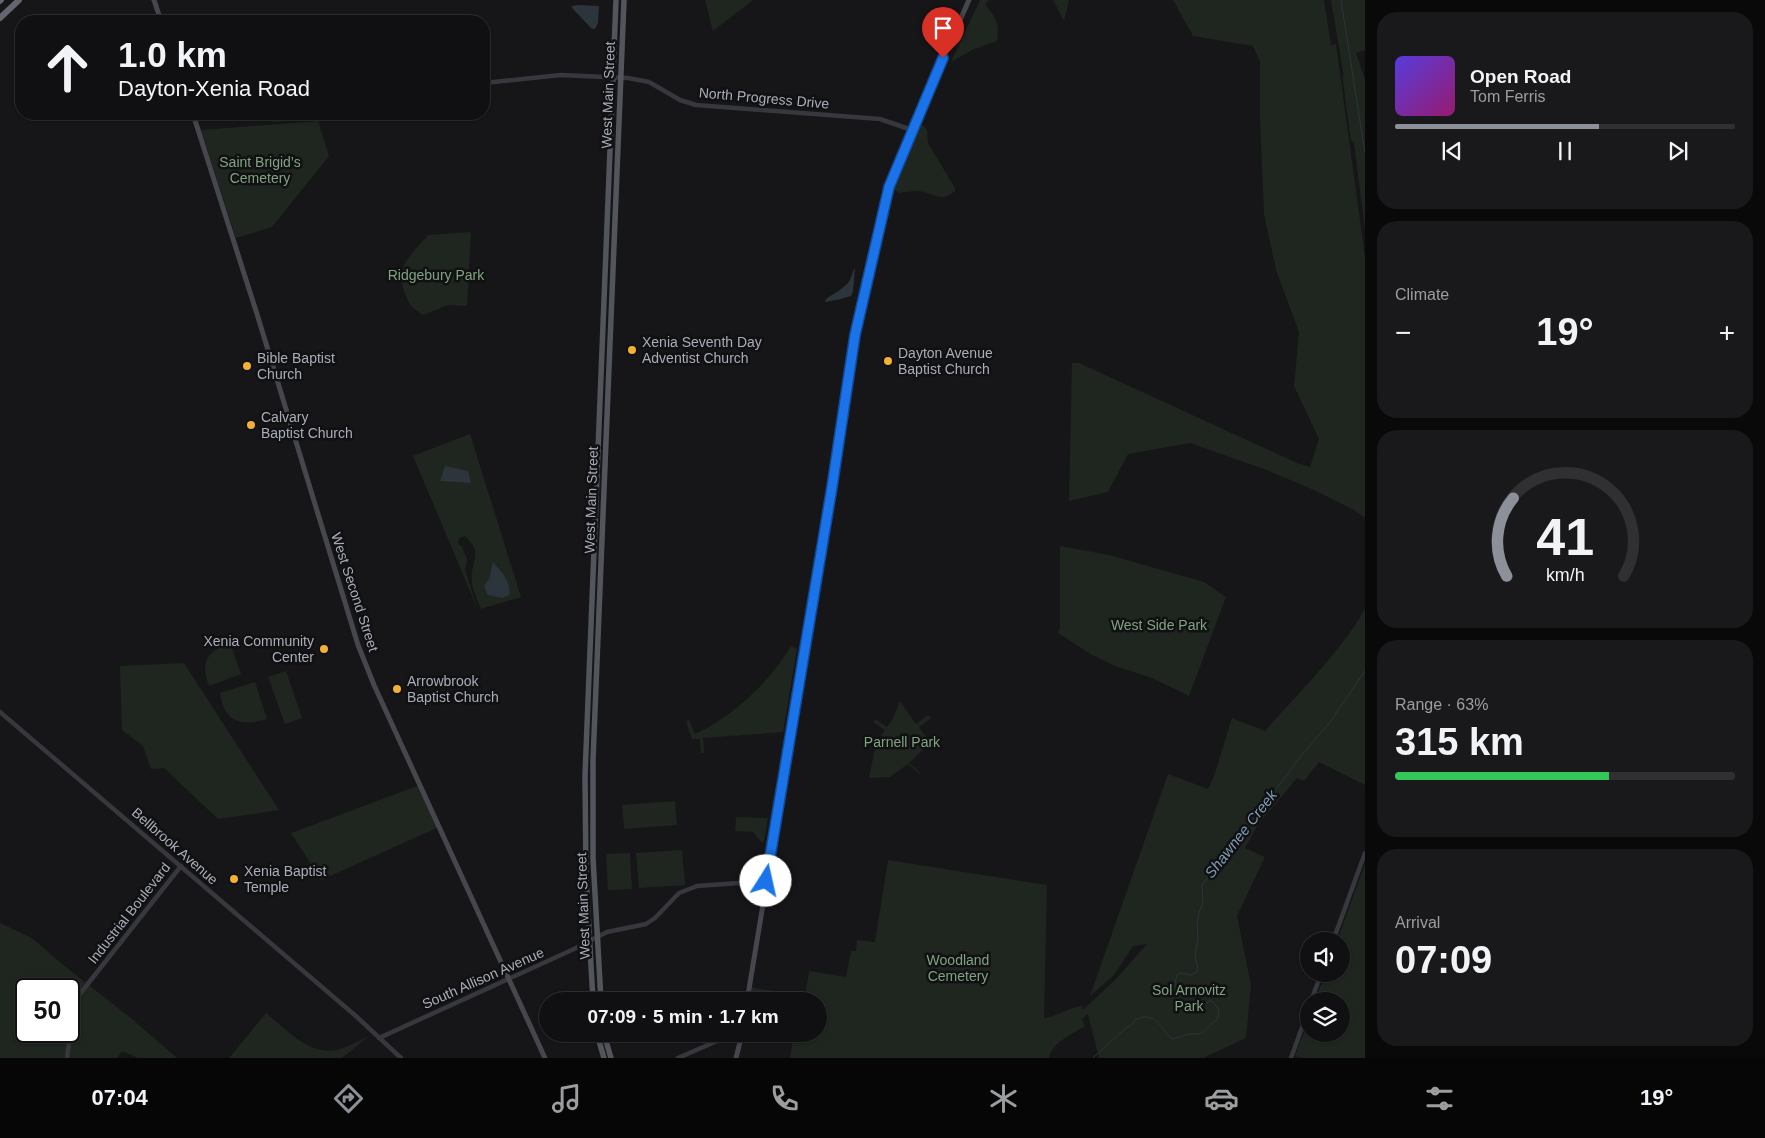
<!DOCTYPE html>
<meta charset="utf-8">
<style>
body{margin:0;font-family:Arial,sans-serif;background:#19191b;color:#f1f3f6;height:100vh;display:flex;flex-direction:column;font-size:19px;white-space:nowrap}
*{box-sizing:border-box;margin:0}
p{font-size:16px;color:#9c9d9f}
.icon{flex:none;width:28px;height:28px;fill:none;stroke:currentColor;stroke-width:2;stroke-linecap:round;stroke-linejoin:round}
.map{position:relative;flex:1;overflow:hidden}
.sheet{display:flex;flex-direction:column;gap:12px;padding:12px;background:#09090a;width:400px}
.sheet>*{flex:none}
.hud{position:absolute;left:15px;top:15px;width:475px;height:105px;border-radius:20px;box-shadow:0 1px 4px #0004,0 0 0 1px #303032;background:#101012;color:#f1f3f6;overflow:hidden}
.fabs{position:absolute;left:1300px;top:932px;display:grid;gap:10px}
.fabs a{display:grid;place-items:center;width:50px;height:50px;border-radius:50%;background:#101012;box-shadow:0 1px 4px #0004,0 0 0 1px #303032;font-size:25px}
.speed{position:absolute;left:15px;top:978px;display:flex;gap:10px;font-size:25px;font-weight:700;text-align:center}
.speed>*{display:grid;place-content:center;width:65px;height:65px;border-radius:50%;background:#101012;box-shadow:0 1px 4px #0004,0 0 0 1px #303032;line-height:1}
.speed .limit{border:2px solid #111;border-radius:8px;background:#fff;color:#111}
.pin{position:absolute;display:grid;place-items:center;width:42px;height:42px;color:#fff;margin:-51px -21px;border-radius:50% 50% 50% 0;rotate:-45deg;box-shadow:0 0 5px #0007}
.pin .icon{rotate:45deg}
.me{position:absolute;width:55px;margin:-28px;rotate:10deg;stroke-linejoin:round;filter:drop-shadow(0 0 4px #0008)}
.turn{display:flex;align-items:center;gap:18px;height:105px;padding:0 20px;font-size:22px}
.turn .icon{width:65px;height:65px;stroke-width:2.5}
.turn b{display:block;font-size:35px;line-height:42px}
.big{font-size:38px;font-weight:800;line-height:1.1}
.sheet .card{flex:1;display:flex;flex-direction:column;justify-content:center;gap:8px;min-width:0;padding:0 18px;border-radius:20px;background:#19191b}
.sheet .dial{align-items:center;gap:0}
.dial svg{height:130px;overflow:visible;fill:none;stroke:#303032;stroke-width:7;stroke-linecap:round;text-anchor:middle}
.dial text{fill:#f1f3f6;stroke:none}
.song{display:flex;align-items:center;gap:15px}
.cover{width:60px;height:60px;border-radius:8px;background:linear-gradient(135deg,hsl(250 70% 55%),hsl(320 70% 35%))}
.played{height:5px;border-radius:2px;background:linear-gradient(90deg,#8c9099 60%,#303032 60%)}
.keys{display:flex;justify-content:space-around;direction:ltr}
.heat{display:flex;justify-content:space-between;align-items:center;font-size:28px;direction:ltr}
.charge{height:8px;border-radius:4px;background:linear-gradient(90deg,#34c759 63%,#303032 0)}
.trip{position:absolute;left:539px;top:992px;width:288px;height:50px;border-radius:25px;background:#101012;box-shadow:0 1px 4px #0004,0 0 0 1px #303032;font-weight:800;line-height:50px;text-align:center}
.tabs{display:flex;height:80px;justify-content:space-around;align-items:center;background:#060607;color:#9c9d9f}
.tabs .icon{width:35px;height:35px}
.tabs .on{color:#8c9099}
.tabs b{font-size:22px;color:#f1f3f6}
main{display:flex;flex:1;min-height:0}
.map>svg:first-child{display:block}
.green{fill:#1e261f;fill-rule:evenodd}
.water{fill:#2c353c}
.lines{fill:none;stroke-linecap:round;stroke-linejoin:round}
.stream{stroke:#2c353c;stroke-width:1}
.tertiary{stroke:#37383d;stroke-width:4.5}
.secondary{stroke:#45474d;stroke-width:5}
.primary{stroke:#53555c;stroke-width:5.5}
.motorway{stroke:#63666e;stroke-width:6}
.route-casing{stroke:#114b97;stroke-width:12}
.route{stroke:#1a73e8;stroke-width:9}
.poi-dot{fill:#f2b134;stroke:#111113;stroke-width:2}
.labels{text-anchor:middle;stroke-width:5;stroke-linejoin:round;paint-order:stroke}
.street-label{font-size:14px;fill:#a8adb8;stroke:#111113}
.park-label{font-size:14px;fill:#7fa381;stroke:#111113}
.poi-label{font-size:14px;fill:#a8adb8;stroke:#111113;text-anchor:start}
.water-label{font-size:15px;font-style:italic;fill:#7f9bb3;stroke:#111113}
</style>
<main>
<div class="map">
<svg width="1365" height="1058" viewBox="0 0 1365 1058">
<rect width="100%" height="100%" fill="#161618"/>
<path class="green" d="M705,0H753L713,31Z
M980,0H989L985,4C996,18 1000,23 997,41L974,49L951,62Z
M1053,0H1069L1064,21Z
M1173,0H1324L1331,45L1336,44L1365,257V518L1354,510L1314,490L1264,469L1190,443L1128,454L1108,492L1069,501L1072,363H1079L1297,463L1310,467L1319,439L1294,386L1299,332L1276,270L1264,214L1260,119V62L1253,46L1193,36Z
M1331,0H1365V50L1356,53L1365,79V230L1354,142L1351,141L1342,74L1344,77Z
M272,114H370V115L273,122Z
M318,121L329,156L272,227L236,238L201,130Z
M923,125L927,130L928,143L955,188V191C941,204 933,192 918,191C912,191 905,192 898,193L894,189L920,126Z
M471,232L467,306L448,305L423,315C411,307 409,305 404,291C396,264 412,254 428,235Z
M470,434L521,597L481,609C478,601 473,592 472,583C469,561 485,555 465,536L459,538L458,544L462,547L467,559L465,570L478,610L413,456ZM492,573L503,598L497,596L485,586L489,579Z
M1060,546L1109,555L1204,582L1226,597L1189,696L1152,678L1115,666L1092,655L1058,633L1060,628Z
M1365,609V785L1319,762L1304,781L1297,778L1257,826L1245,848L1265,857L1237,916L1251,985L1246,1038L1203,1058H1099L1088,1014L1082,1019L1085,1026C1073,1034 1052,1042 1049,1058H790L794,1034H818V1001H775L748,997L749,987L805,996L809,971L846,977L851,951H856L857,940L875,942L888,860L1047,885L1044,1018C1057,1017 1068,1007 1082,1006L1083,1010L1116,979L1147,944L1133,946L1114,975L1090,996L1168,774L1208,789L1214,776L1232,718L1265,731C1298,693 1340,653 1365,609Z
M230,643L241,674L209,686C200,662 207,651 230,643Z
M791,646L797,649L783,732L703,738L704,753H701L700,739H692L686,721L689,720L695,734C732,717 770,682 791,646Z
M184,663L279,810L218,819L164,768L151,769L143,746L122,730L120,666Z
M286,671L302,718L285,724L268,677Z
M255,682L267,719C252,724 232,726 224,708C222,704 221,698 220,693Z
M900,701L916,724L928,715L931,718L919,727L930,743L909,763L921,773L920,774L908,764L890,777L869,778L876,744L885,730L873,722L875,719L887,727L893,718Z
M420,785L439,827L321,880L291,833Z
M675,801L677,825L624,829L622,805Z
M736,817L768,818L764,841L762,843L753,832L735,831Z
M682,850L685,885L639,888L636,853Z
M630,853L632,889L608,890L606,854Z
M1365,864V1058H1301L1295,1056L1309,1019V1034H1341V1001H1315L1325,974H1341V941H1337Z
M0,923L32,938L62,964L132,1019L177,1058H138L122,1051L117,1058H0ZM26,989H69V1031H26Z
M266,1013C286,1029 311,1058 340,1049C350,1046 359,1041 369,1036L342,1058H229Z"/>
<path class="water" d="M578,5L599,6L598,23L595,29H592L572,8V6Z
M855,268L853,291L851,296L841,299L825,302L826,299C833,294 845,288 850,280C852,276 852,272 855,268Z
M445,466L468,471L471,483L440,481Z
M493,562C501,571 512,583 509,595L503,598L488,595L484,586L489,579Z"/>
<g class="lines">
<path class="stream" d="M1341,0L1365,153
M1093,1058L1119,1034L1132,1024L1136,1019C1139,1019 1141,1017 1144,1017C1160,1016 1162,1033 1173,1039L1189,1034H1201L1218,1018L1219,1010L1212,1001H1209L1198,1010C1179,1012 1170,988 1178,974L1182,973C1189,975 1192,977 1198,970L1195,956L1198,938L1197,924L1199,912L1203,903L1202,885L1215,870L1301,756L1330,722L1365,671"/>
<path class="tertiary" d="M484,83L561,75L628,78L649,82L680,100L696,105L880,119L912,130
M0,712L357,1017L401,1058
M1333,941L1365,853
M1311,1001L1321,974
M379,1038L574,949L607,932L646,924L655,918L679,893L697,886L766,881
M67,1058L74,1006L79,995L181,866
M678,1058L733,1034
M1291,1058L1309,1008"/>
<path class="secondary" d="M154,0L161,21
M193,114L257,314L358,645L374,685L545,1058
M747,1001L835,470L855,335L889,187L930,88L969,0
M736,1058L742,1034"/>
<path class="primary" d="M593,1001L586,876L585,776L616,0
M601,1001L593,858V760L624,0
M597,1034L604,1058
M604,1034L611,1058"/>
<path class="motorway" d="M0,1L1,0
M0,18L19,0"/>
</g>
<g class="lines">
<defs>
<path id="route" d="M766,881L832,487L855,335L889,187L943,58"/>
</defs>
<use href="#route" class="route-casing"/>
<use href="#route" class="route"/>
</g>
<g class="poi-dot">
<circle cx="632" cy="350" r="5"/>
<circle cx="888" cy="361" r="5"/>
<circle cx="247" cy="366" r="5"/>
<circle cx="251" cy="425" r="5"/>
<circle cx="324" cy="649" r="5"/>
<circle cx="397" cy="689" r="5"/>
<circle cx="234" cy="879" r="5"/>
</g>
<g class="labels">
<g class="street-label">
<text transform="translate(608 95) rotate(-88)" y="5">West Main Street</text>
<text transform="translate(764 98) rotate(5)" y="5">North Progress Drive</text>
<text transform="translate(591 500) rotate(-88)" y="5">West Main Street</text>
<text transform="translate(355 592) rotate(72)" y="5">West Second Street</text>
<text transform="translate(175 846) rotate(41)" y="5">Bellbrook Avenue</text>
<text transform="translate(583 906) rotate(-92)" y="5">West Main Street</text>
<text transform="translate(129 913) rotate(-52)" y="5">Industrial Boulevard</text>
<text transform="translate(483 978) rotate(-24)" y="5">South Allison Avenue</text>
</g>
<g class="park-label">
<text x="260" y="167">Saint Brigid’s<tspan x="260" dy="16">Cemetery</tspan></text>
<text x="436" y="280">Ridgebury Park</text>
<text x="1159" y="630">West Side Park</text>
<text x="902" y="747">Parnell Park</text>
<text x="958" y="965">Woodland<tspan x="958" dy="16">Cemetery</tspan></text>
<text x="1189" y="995">Sol Arnovitz<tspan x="1189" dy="16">Park</tspan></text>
</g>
<g class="poi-label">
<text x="642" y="347">Xenia Seventh Day<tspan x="642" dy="16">Adventist Church</tspan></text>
<text x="898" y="358">Dayton Avenue<tspan x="898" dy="16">Baptist Church</tspan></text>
<text x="257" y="363">Bible Baptist<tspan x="257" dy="16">Church</tspan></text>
<text x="261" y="422">Calvary<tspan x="261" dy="16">Baptist Church</tspan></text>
<text x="314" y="646" text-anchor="end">Xenia Community<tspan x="314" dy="16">Center</tspan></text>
<text x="407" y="686">Arrowbrook<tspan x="407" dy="16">Baptist Church</tspan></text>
<text x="244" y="876">Xenia Baptist<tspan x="244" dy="16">Temple</tspan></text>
</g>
<g class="water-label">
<text transform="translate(1241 834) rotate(-52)" y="5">Shawnee Creek</text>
</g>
</g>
</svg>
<div class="fabs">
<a><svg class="icon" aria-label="sound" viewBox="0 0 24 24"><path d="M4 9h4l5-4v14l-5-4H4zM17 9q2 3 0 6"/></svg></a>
<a><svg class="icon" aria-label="layers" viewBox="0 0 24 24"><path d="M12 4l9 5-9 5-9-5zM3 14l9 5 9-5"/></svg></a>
</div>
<div class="speed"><div class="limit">50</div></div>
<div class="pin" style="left:943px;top:58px;background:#d93025"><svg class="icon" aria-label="arrive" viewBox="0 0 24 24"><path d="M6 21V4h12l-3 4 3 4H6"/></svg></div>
<svg class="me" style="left:766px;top:881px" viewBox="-20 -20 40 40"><circle r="19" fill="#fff"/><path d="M0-13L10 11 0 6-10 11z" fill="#1a73e8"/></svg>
<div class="trip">07:09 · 5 min · 1.7 km</div>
<div class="hud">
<div class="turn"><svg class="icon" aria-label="ahead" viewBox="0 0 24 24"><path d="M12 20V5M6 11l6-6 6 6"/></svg><div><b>1.0 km</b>Dayton-Xenia Road</div></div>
</div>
</div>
<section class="sheet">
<div class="card">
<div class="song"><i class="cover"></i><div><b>Open Road</b><p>Tom Ferris</p></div></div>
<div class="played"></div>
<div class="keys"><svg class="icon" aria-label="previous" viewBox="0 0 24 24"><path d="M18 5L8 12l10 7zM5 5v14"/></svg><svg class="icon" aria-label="pause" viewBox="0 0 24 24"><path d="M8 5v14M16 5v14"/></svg><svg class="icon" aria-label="next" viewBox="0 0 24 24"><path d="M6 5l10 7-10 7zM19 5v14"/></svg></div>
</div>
<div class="card"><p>Climate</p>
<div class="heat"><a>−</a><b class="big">19°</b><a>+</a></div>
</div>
<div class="card dial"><svg viewBox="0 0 100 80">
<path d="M14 69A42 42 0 1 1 86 69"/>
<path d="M14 69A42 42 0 0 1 18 21" stroke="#8c9099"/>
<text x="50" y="56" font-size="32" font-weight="700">41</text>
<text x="50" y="72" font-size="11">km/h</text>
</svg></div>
<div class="card"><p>Range · 63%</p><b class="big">315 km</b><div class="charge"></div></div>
<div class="card"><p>Arrival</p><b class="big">07:09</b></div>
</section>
</main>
<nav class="tabs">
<b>07:04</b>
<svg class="icon on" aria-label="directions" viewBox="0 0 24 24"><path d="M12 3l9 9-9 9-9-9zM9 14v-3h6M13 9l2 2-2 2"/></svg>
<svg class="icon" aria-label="music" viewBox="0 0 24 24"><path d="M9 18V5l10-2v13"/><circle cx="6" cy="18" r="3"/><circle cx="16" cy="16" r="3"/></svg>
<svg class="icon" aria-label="phone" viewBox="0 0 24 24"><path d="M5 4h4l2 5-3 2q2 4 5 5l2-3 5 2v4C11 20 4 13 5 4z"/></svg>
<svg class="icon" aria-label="climate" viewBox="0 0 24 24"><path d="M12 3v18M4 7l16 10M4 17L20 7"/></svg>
<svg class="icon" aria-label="car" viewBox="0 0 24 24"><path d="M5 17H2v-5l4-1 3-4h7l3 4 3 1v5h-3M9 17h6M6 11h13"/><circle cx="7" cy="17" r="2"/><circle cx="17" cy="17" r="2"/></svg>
<svg class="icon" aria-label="filters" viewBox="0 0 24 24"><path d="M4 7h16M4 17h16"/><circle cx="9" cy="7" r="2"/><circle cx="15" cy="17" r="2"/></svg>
<b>19°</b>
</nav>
